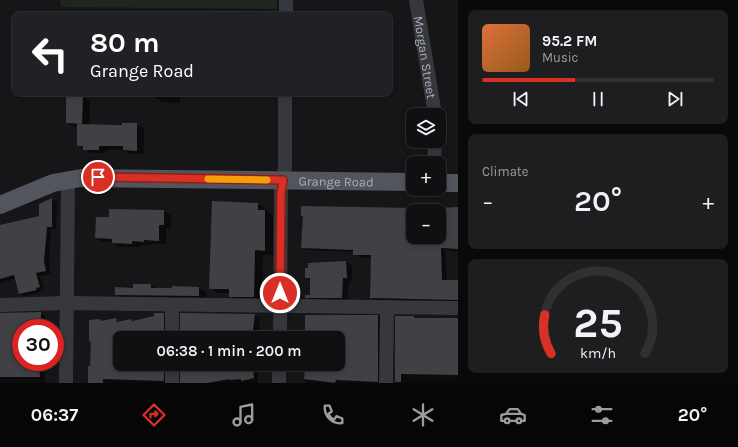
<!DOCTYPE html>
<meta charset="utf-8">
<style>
body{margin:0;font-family:Karla,sans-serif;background:#1e1e20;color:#f1f3f6;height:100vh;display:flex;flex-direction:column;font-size:15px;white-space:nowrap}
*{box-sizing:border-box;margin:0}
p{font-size:13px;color:#9c9d9f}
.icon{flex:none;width:22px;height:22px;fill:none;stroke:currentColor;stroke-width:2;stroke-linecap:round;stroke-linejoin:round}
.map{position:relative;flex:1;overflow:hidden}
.panel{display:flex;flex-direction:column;gap:10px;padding:10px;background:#09090a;width:280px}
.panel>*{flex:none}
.guide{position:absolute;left:12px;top:12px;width:380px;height:84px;border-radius:8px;box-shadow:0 2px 6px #0003,0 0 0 1px #303032;background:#202124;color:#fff;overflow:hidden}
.controls{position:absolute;left:406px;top:108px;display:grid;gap:8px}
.controls a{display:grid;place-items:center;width:40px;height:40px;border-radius:8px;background:#101012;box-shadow:0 2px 6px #0003,0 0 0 1px #303032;font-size:20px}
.speed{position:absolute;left:12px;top:319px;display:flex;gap:8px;font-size:20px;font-weight:700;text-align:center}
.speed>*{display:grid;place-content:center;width:52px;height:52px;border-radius:50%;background:#101012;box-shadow:0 2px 6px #0003,0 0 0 1px #303032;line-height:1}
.speed .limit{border:6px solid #d22;background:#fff;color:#111}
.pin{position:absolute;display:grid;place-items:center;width:34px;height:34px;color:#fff;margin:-17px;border:2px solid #fff;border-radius:50%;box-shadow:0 1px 4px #0007}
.me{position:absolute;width:44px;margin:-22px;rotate:0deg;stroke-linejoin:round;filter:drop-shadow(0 0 3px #0008)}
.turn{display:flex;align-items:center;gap:14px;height:84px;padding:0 12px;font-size:18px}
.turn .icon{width:52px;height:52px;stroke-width:2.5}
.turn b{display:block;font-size:28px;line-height:34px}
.big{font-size:30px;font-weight:600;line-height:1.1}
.panel .widget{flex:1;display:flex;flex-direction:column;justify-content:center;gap:6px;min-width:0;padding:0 14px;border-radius:8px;background:#1e1e20}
.panel .dial{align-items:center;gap:0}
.dial svg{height:104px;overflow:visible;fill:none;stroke:#303032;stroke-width:7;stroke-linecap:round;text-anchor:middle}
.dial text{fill:#f1f3f6;stroke:none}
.song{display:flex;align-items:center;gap:12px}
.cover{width:48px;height:48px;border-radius:6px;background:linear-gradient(135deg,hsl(20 70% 55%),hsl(30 70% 35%))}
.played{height:4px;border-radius:2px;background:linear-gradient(90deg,#d93025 40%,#303032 40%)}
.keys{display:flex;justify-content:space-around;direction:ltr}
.heat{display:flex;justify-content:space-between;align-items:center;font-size:22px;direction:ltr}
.trip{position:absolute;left:113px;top:331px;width:232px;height:40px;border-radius:8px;background:#101012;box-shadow:0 2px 6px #0003,0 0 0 1px #303032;font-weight:600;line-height:40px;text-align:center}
.dock{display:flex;height:64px;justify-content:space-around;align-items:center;background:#060607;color:#9c9d9f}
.dock .icon{width:28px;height:28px}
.dock .active{color:#d93025}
.dock b{font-size:18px;color:#f1f3f6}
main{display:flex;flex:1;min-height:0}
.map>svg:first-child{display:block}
.green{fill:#1e261f}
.shadow{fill:#0007;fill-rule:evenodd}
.building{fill:#404145}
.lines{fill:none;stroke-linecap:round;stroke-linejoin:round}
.minor{stroke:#37383d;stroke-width:14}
.major{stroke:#53555c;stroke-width:18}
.route-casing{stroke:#8d1f18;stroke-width:10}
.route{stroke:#d93025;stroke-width:7}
.slow{stroke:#f59e0b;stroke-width:7}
.labels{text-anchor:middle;stroke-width:3;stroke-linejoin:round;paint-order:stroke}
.street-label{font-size:13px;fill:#a8adb8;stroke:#111113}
</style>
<main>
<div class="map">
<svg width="458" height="383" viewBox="0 0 458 383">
<rect width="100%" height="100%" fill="#161618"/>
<path class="green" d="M60,0H277V9L61,7Z"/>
<path class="shadow" d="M72,12H115L120,15H72Z
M162,12L221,13L224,15H162Z
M155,93H177L180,95V103L162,102L155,98Z
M82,97L90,101L89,125L136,124L144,128V154H131L124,150H106V153H92L78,146V127H74L67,123Z
M52,200L57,202L56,229H51L49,265L51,274L40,276L44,289L40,290L41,292L25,296L20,294L16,278L0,283V229L40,217V205Z
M213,202L258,204L273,215V255H263L262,301H238L230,296V293H218L210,288Z
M302,207L458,209V251L445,250L447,281H458V302L376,301L371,298L372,258L359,257L354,254V252L307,250L302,247L304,216H302ZM413,211H439V237H413Z
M164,211L171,215V228H166V244H151V245H140V247H120L112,242H103L96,238L110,218Z
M346,262L352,265V281H349L347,301L312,300L306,297L311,296V281L306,278L309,264Z
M134,285H151L158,289L198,288L206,292V300L123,299L116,295L134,289Z
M41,313L45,316V328H21V362H41V366L44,368L45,372V383H0V314Z
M163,314L169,317V338H120V364H171L169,383H89L91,367L92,342L90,341L100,320L103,322L115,319L121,323Z
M255,315L260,318L258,338H181Z
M306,316H378L383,319L382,383H305L307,364H338V338H306Z
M396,317L455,319V317H458V383H396Z
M181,364H258V383H181Z"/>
<path class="building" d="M66,96H83L82,124L66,123Z
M122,123H137V151L123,150V146H99V150H83V146H77V124L122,125Z
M52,198V227H47L44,262L46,271L36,273L40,287L36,288L37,290L19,294L14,275L0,279V225L39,216V204Z
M212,201L258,203V210H265V251L255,250L254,297H229V289H209Z
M301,206L413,208V237H439V208L458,207V249L441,248L442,280H458V300L370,298L371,255H353V250L301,248L303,216H301Z
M109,209L164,210V225H159V241L144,240V242L132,241V244L112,243V239L95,238L96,217H109Z
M346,261L347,278H343L342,298H305V295H310V278H305V268H308V263Z
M133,284H151V288H172V286L199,287V296L115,295V287L133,288Z
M41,312V322L21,324V362H36V364H39L40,377H0V313Z
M154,313H164V334H152L153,338H120V366L146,367V365H164V381L103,379V383H88V366H90L91,341L89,342V320L100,319L101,321L116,318L117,322L131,319L132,321L154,316Z
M180,313L255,314L253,330L254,338H180Z
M305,315H378V382L336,380L335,383L304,379L305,369H338V338H305Z
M395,316H414V318H458V375L401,374V382H395Z
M180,366H186V368L216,366V369L253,368L254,378L241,381V379L230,380V379L207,383H180Z"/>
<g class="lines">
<g class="minor">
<path id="s1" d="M416,0L435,115"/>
<path d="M286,15V0"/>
<path d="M434,163L435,141"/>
<path d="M0,305L67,303L458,308"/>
<path d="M172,338V305"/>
<path d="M280,338L281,189L285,167V93"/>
<path d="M66,383L68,180"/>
<path d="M172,383V364"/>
<path d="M279,383V364"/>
<path d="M386,383L387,307"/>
</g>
<g class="major">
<path d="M439,183H458"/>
<path id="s2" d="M0,205L53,183L81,178L413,182"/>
</g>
</g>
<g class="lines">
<defs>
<path id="route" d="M98,177L283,180L281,193L280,293"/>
</defs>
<use href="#route" class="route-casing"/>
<use href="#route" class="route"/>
<path class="slow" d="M208,179L267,180"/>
</g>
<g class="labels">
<g class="street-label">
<text dy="5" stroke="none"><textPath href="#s1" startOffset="58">Morgan Street</textPath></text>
<text dy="5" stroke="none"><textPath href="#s2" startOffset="341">Grange Road</textPath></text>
</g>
</g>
</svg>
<div class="controls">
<a><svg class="icon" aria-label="layers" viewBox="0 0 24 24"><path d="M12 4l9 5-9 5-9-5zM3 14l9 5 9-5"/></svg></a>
<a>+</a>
<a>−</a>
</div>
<div class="speed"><div class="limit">30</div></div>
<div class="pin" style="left:98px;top:177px;background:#d93025"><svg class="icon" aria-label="arrive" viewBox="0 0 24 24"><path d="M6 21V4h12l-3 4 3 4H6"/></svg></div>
<svg class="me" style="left:280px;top:293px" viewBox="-20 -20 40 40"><circle r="17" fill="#d93025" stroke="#fff" stroke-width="3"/><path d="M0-11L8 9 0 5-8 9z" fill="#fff"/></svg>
<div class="trip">06:38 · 1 min · 200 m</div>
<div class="guide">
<div class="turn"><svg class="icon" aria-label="left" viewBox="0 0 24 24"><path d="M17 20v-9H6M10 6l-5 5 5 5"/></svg><div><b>80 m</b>Grange Road</div></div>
</div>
</div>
<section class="panel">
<div class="widget">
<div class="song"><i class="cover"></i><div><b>95.2 FM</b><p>Music</p></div></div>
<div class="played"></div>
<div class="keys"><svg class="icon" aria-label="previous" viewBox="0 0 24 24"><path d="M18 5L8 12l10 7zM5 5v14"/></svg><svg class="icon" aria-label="pause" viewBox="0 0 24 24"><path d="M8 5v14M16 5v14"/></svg><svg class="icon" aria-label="next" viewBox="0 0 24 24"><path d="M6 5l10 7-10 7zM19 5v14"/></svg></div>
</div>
<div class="widget"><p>Climate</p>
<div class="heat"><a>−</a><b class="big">20°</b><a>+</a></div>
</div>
<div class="widget dial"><svg viewBox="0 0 100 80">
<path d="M14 69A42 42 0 1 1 86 69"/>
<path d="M14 69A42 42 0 0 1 9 39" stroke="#d93025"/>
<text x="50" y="56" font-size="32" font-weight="700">25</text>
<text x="50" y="72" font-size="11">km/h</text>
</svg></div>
</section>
</main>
<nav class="dock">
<b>06:37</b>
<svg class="icon active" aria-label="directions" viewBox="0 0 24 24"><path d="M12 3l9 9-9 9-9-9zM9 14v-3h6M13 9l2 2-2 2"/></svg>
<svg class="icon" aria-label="music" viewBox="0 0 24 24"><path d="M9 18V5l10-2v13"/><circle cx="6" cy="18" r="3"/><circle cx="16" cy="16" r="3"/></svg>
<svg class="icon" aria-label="phone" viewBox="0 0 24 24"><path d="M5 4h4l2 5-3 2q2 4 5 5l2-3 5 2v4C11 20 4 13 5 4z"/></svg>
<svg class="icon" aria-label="climate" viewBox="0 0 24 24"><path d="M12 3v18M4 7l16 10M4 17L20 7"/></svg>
<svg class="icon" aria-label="car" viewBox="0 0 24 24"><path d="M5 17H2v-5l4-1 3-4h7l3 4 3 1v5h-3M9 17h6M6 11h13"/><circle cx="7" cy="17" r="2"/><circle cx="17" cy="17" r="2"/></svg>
<svg class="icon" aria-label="filters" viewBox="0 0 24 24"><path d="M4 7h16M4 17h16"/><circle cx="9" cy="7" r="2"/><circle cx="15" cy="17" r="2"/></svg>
<b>20°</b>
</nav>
